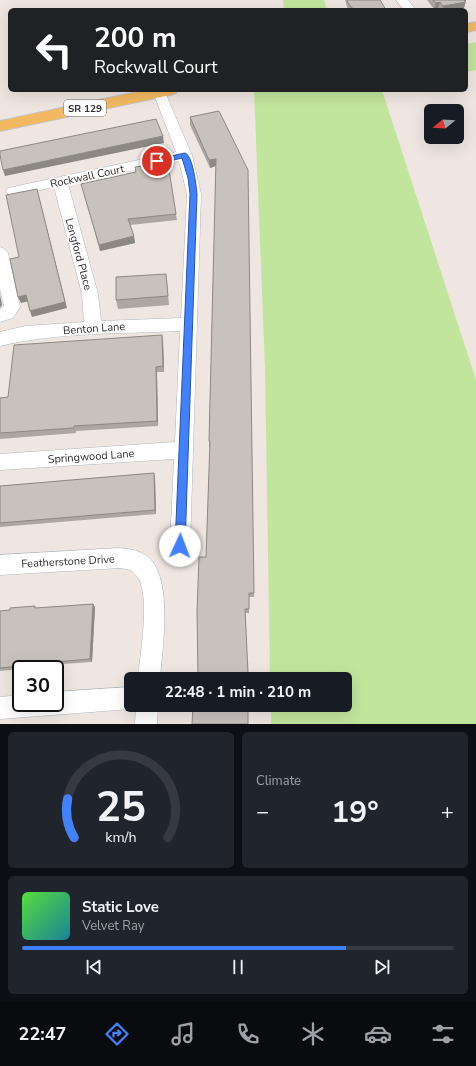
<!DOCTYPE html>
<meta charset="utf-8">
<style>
body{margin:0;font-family:"Nunito Sans",sans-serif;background:#20242c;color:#f1f3f6;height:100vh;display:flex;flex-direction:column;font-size:15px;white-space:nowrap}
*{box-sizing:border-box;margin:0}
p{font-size:13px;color:#9ea1a6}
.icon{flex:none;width:22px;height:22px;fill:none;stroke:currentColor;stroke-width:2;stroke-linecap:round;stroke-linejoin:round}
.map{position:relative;height:724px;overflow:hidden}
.sheet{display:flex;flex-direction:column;gap:8px;padding:8px;background:#0d0f14;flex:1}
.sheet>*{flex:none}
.guide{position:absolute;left:8px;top:8px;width:460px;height:84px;border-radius:6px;box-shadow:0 4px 16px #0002;background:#202124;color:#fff;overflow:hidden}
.needle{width:26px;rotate:252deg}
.fabs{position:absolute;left:424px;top:104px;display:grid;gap:8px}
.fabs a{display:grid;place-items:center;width:40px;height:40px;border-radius:6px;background:#171b24;box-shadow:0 4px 16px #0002;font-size:20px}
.speed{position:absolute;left:12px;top:660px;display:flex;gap:8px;font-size:20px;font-weight:700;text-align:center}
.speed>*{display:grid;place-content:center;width:52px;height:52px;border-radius:50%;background:#171b24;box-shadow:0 4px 16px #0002;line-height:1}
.speed .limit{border:2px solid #111;border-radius:6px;background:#fff;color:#111}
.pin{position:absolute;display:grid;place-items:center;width:34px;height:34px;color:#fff;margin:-17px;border:2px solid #fff;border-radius:50%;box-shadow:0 1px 4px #0007}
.me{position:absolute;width:44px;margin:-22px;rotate:2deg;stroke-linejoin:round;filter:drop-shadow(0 0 3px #0008)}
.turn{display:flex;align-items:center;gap:14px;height:84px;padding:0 20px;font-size:18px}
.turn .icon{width:52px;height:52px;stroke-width:2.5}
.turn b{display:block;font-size:28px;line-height:34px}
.big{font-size:30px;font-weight:700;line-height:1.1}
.sheet .widget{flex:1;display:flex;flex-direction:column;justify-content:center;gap:6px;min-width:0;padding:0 14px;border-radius:6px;background:#20242c}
.sheet .dial{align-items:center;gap:0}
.dial svg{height:104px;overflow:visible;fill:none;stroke:#363941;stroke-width:7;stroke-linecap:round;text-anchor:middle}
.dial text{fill:#f1f3f6;stroke:none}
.song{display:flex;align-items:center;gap:12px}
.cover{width:48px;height:48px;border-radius:6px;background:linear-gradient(135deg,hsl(110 70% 55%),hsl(190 70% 35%))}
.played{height:4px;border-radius:2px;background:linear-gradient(90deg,#4182fc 75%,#363941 75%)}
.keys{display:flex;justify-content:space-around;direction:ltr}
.heat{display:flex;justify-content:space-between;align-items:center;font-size:22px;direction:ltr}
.sheet .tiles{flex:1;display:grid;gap:8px;grid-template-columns:1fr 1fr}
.widget:last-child{grid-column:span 2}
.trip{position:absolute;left:124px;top:672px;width:228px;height:40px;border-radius:6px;background:#171b24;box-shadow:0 4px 16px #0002;font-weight:700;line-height:40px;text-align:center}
.menu{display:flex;height:64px;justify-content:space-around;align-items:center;background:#090b0e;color:#9ea1a6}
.menu .icon{width:28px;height:28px}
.menu .on{color:#4182fc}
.menu b{font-size:18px;color:#f1f3f6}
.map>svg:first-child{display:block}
.green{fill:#c2e59d}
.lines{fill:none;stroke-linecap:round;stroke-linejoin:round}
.minor-casing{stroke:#b1b5be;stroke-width:1}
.major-casing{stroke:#c4c4c4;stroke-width:2}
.minor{fill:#fff;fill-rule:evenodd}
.major{fill:#f3b962;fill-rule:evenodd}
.wall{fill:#aca7a2}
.shaded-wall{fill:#8c8884}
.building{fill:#c8c2bc;stroke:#8c8884}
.route{fill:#4182fc;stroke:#2a54a4}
.labels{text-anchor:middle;stroke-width:3.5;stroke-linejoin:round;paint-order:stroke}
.shield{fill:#fff;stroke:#6d6d6d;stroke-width:1}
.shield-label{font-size:10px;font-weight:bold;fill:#2e2e2e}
.street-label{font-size:11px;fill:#2e2e2e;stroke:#fff}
</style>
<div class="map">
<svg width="476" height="724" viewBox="0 0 476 724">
<rect width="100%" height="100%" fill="#efe6e1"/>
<path class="green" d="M283,0H324L327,10H284Z
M476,42V70L466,72V44Z
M254,90H382L476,380V724H271V705H345V679H270L265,369Z"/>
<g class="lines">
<defs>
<path id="minor" d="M396,0H408L416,10H404Z
M154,90H164L165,92L192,155L201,194L190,546L187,553L180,556L173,553L170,546L174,459L0,470V454L175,442L180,331C121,334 58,332 0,346V332L25,326L84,322L82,294L54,187L13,196L8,194L6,191L8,188L176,152L153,92ZM179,161L187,194L181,318L101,321L98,294L68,184Z
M0,247L5,249L8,253L20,307L13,318L0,322V309L4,306L0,289Z
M120,548C128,549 137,550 144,554C175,572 162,649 160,679H138C140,654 150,602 139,579C137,576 134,573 131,570L120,568L0,575V555Z
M131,687V705H158L157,724H135L136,707L131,709L0,719V697L21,695V703H55V692Z"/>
<path id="major" d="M476,22V30L466,32V24Z
M146,90H178L176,93L170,95L0,131V121Z"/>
</defs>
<use href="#minor" class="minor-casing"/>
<use href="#major" class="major-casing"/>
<use href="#minor" class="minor"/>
<use href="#major" class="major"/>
</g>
<path class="wall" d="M345,0H380L386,10H348Z
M427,0H466L464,8L450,10H440L438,8L434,9Z
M219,111L254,593V597H249V613H245L248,675H247L206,557L210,447H209V441L216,166L210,168L190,125V117Z
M136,172L176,214L177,220L130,225L135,243L100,251L83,190Z
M167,282L169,305L118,309L116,300Z
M163,340L164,372H157L158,426L76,431V433L0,439V398L8,397Z
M154,473L155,478L156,514L0,527V486Z
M93,604L95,607L92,662L34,666V668L0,671V611Z"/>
<path class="shaded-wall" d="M463,0H466L464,8L450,10H442L443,6Z
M440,2L438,8L434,9L436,3Z
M163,136L164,143L5,176L3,170Z
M216,159V166L210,168L209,160Z
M37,189L67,308L32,317L30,311Z
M134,236L135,243L100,251L99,245Z
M0,295L2,305L0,308Z
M26,295L29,301L21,303L18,297Z
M162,335L163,340L164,372L163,366Z
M156,367L157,372L158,426L157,421Z
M154,473L155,478L156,514L155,510Z
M93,604L95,607L92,662L90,659Z
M31,664L34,666V668L31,665Z"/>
<path class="building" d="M347,0H380L386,10H354L348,3Z
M433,0H464L466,2L443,6L440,2L436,3Z
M219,111L248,170L254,593H249V609H245L248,672H247V679H198L197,612L199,557H206L210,441H209L216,159L209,160L190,117Z
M156,119L163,136L3,170L0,155V151Z
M168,163L176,214L128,219L134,236L99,245L81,184L136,172L135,167Z
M37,189L65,302L30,311L26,295L18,297L10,259L19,257L6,195Z
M166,274L168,296L116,300V277Z
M162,335L163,366L156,367L157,421L74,426V428L0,433V398L8,397L14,345Z
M154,473L155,510L0,523V486Z
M93,604L90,659L31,664V665L0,668V611L10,610V608L35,606V608Z
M193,705H248V724H192Z"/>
<path class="route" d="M185,153C193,156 196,185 197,194L185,546L184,550L180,552L176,550L175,546L190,194L188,178L182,158L157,164L154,161L157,159Z"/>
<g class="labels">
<rect class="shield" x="64" y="100" width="42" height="16" rx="3"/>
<g class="shield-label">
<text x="85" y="112">SR 129</text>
</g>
<g class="street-label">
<text transform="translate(87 176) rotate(-12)" y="4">Rockwall Court</text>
<text transform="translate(79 254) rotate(75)" y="4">Lengford Place</text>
<text transform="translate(94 328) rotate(-4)" y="4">Benton Lane</text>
<text transform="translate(91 456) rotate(-4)" y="4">Springwood Lane</text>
<text transform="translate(68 561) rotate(-3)" y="4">Featherstone Drive</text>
</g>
</g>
</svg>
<div class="fabs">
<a><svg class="needle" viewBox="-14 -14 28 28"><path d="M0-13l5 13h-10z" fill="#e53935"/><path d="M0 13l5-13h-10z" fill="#9ea1a6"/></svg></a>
</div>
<div class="speed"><div class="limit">30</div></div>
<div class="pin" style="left:157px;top:161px;background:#d93025"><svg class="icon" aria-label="arrive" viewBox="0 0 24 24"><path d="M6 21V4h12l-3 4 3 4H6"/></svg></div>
<svg class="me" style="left:180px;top:546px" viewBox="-20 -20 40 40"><circle r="19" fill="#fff"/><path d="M0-13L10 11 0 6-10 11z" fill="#4182fc"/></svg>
<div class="trip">22:48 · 1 min · 210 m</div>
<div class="guide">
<div class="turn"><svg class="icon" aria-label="left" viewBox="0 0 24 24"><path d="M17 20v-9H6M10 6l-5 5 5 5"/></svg><div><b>200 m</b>Rockwall Court</div></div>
</div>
</div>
<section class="sheet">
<div class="tiles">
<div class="widget dial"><svg viewBox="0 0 100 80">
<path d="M14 69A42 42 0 1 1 86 69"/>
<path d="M14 69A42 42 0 0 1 9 39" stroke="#4182fc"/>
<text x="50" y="56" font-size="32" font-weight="700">25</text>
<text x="50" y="72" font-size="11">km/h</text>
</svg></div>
<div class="widget"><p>Climate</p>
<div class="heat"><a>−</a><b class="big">19°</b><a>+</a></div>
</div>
<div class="widget">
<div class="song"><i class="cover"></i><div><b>Static Love</b><p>Velvet Ray</p></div></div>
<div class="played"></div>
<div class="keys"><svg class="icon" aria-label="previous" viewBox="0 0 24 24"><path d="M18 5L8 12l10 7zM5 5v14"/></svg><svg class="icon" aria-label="pause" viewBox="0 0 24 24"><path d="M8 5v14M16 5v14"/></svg><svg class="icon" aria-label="next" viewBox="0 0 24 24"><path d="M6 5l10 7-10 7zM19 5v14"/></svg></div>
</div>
</div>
</section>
<nav class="menu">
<b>22:47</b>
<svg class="icon on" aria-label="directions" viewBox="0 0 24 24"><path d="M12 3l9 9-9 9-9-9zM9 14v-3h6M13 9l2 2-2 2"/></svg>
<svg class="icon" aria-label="music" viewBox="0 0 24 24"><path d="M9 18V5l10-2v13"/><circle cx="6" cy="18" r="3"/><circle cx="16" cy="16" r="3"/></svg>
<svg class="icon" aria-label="phone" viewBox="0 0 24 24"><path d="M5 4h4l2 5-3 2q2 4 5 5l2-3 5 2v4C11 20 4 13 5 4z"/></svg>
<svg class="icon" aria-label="climate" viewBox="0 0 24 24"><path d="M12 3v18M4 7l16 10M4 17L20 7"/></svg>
<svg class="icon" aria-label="car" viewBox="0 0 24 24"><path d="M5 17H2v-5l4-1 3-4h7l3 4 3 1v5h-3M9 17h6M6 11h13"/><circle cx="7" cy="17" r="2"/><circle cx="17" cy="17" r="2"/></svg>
<svg class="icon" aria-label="filters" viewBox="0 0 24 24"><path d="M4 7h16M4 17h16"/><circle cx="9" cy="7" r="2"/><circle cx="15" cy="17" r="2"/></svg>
</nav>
